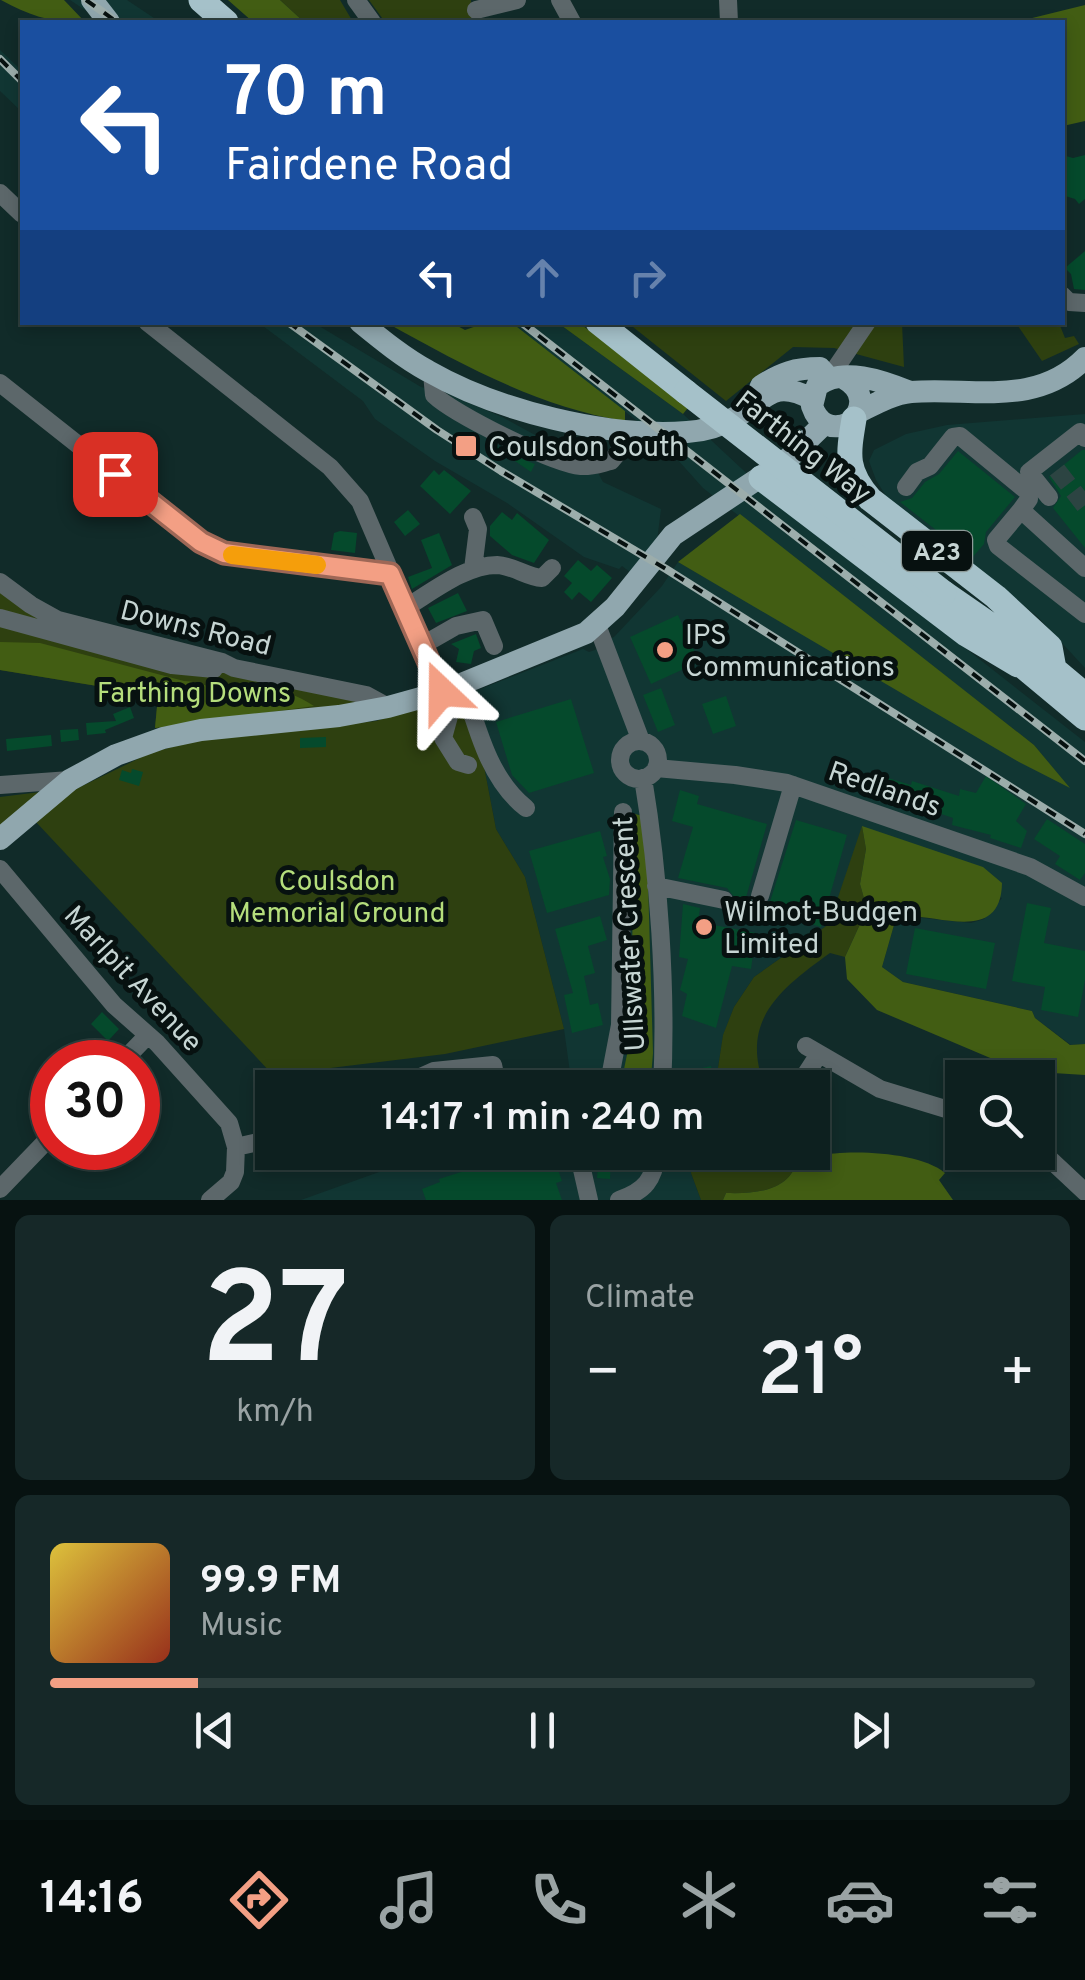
<!DOCTYPE html>
<meta charset="utf-8">
<style>
body{margin:0;font-family:Overpass,sans-serif;background:#162828;color:#f1f3f6;height:100vh;display:flex;flex-direction:column;font-size:38px;white-space:nowrap}
*{box-sizing:border-box;margin:0}
p{font-size:32px;color:#9aa3a4}
.icon{flex:none;width:55px;height:55px;fill:none;stroke:currentColor;stroke-width:2;stroke-linecap:round;stroke-linejoin:round}
.map{position:relative;height:1200px;overflow:hidden}
.side{display:flex;flex-direction:column;gap:15px;padding:15px;background:#071211;flex:1}
.side>*{flex:none}
.hud{position:absolute;left:20px;top:20px;width:1045px;height:305px;border-radius:0px;box-shadow:0 5px 15px #0003,0 0 0 2px #2d3e3d;background:#1a4fa0;color:#fff;overflow:hidden}
.buttons{position:absolute;left:945px;top:1060px;display:grid;gap:20px}
.buttons a{display:grid;place-items:center;width:110px;height:110px;border-radius:0px;background:#0d201f;box-shadow:0 5px 15px #0003,0 0 0 2px #2d3e3d;font-size:50px}
.speed{position:absolute;left:30px;top:1040px;display:flex;gap:20px;font-size:50px;font-weight:700;text-align:center}
.speed>*{display:grid;place-content:center;width:130px;height:130px;border-radius:50%;background:#0d201f;box-shadow:0 5px 15px #0003,0 0 0 2px #2d3e3d;line-height:1}
.speed .limit{border:15px solid #d22;background:#fff;color:#111}
.pin{position:absolute;display:grid;place-items:center;width:85px;height:85px;color:#fff;margin:-42px;border-radius:20px;box-shadow:0 5px 15px #0006}
.me{position:absolute;width:110px;margin:-55px;rotate:337deg;stroke-linejoin:round;filter:drop-shadow(0 0 8px #0008)}
.turn{display:flex;align-items:center;gap:35px;height:210px;padding:0 40px;font-size:45px}
.turn .icon{width:130px;height:130px;stroke-width:2.5}
.turn b{display:block;font-size:70px;line-height:85px}
.lanes{display:flex;align-items:center;height:95px;padding:0 40px;background:#0003;justify-content:center;gap:50px;direction:ltr}
.lanes .off{opacity:.35}
.big{font-size:75px;font-weight:600;line-height:1.1}
.side .widget{flex:1;display:flex;flex-direction:column;justify-content:center;gap:15px;min-width:0;padding:0 35px;border-radius:15px;background:#162828}
.side .dial{align-items:center;gap:0}
.dial b{font-size:130px;line-height:1}
.song{display:flex;align-items:center;gap:30px}
.cover{width:120px;height:120px;border-radius:15px;background:linear-gradient(135deg,hsl(50 70% 55%),hsl(10 70% 35%))}
.played{height:10px;border-radius:5px;background:linear-gradient(90deg,#f39f84 15%,#2d3e3d 15%)}
.keys{display:flex;justify-content:space-around;direction:ltr}
.heat{display:flex;justify-content:space-between;align-items:center;font-size:55px;direction:ltr}
.side .tiles{flex:1;display:grid;gap:15px;grid-template-columns:1fr 1fr}
.widget:last-child{grid-column:span 2}
.trip{position:absolute;left:255px;top:1070px;width:575px;height:100px;border-radius:0px;background:#0d201f;box-shadow:0 5px 15px #0003,0 0 0 2px #2d3e3d;font-weight:600;line-height:100px;text-align:center}
.tabs{display:flex;height:160px;justify-content:space-around;align-items:center;background:#050d0c;color:#9aa3a4}
.tabs .icon{width:70px;height:70px}
.tabs .current{color:#f39f84}
.tabs b{font-size:45px;color:#f1f3f6}
.map>svg:first-child{display:block}
.built{fill:#113633}
.green{fill:#2e4010}
.forest{fill:#425d13}
.building{fill:#054a2c}
.lines{fill:none;stroke-linecap:round;stroke-linejoin:round}
.minor-tunnel{stroke:#2c4442;stroke-width:18;stroke-dasharray:18 9;stroke-linecap:butt}
.minor{stroke:#5c676a;stroke-width:18}
.major{stroke:#90a7ae;stroke-width:22}
.highway{stroke:#a5c1c9;stroke-width:25}
.rail-casing{stroke:#9cadab;stroke-width:8}
.rail{stroke:#071110;stroke-width:4;stroke-dasharray:11;stroke-linecap:butt}
.highway-bridge{stroke:#a5c1c9;stroke-width:25}
.route-casing{stroke:#9e6756;stroke-width:25}
.route{stroke:#f39f84;stroke-width:18}
.slow{stroke:#f59e0b;stroke-width:18}
.poi-dot{fill:#f39f84;stroke:#071110;stroke-width:4}
.labels{text-anchor:middle;stroke-width:10;stroke-linejoin:round;paint-order:stroke}
.shield{fill:#071110;stroke:#8d9a98;stroke-width:2.5}
.shield-label{font-size:25px;font-weight:bold;fill:#c6d5d3}
.poi-label{font-size:28px;fill:#c6d5d3;stroke:#071110;text-anchor:start}
.street-label{font-size:28px;fill:#c6d5d3;stroke:#071110}
.park-label{font-size:28px;fill:#b5de7c;stroke:#071110}
</style>
<div class="map">
<svg width="1085" height="1200" viewBox="0 0 1085 1200">
<rect width="100%" height="100%" fill="#112b29"/>
<path class="built" d="M70,0H127L160,22H103Z
M0,50L22,71V112L0,91Z
M259,323H314L421,387L445,393L502,417L548,442L588,454L603,482L661,509L656,549L630,572L622,566L619,569L584,557L507,503L435,461L375,419L363,401Z
M512,323H558L683,414L770,495L1085,742V1044L1071,1045L1035,1018L1032,1011L903,982L882,967L894,925L903,916L971,923L984,919L1002,898L863,827L829,924L754,977L734,1007L723,1036L718,1068L723,1087H572L564,1029L525,877L496,829L470,693L583,649L589,652L595,650L615,636L662,586L678,562L1067,785L1034,745L703,488L677,459L669,446Z
M1085,414V668L1038,617L886,496L876,480L869,461L874,450L906,434L947,425Z
M435,1152L693,1153L691,1173L701,1200H301Z"/>
<path class="green" d="M280,0H340L353,22H304Z
M369,0H471L473,22H385Z
M628,323H902L904,367L834,348L793,347L726,401Z
M1002,323H1059L1065,338L1074,336L1079,344L1042,361L1018,326Z
M0,588L29,609L364,703L155,728L158,696L0,670Z
M470,693L496,829L525,877L564,1029L445,1054L273,1075L36,822L74,790L150,753L194,741L376,721Z
M40,792L0,827V797Z
M862,826L866,849L860,884L867,909L845,957L830,953C780,989 739,1021 765,1087H723L718,1068L723,1035L734,1007L754,977L829,924Z
M693,1153H799C794,1191 758,1194 726,1193L723,1200H701L691,1173Z"/>
<path class="forest" d="M1,0H64L85,22C52,23 30,16 1,0Z
M228,0H280L304,22H253Z
M1085,5V121L1063,126L1062,22H1016Z
M387,323H452L465,330L485,323H512L625,411V421C538,407 463,365 387,323Z
M558,323H579L691,404L683,414Z
M740,514L1034,745L1070,788L1019,762L678,562Z
M0,642L40,643L184,681C201,681 214,690 230,693C270,700 270,678 314,706L155,728L158,696L0,670Z
M635,814L643,816L647,847L653,1053L651,1077L623,1074L630,1040Z
M862,826L983,867L1002,883C1001,944 939,914 903,916L894,925L882,967L903,982L1032,1011L1035,1018L1070,1045L1085,1044V1075L1021,1071L877,1010L847,979L845,957L867,909L860,884L866,849Z
M813,1150L817,1156C850,1149 920,1152 945,1173L939,1180L953,1200H723L726,1193C758,1194 794,1191 799,1153L812,1152Z"/>
<path class="building" d="M1085,155V199L1079,204L1075,199L1062,195V164L1066,156L1073,158Z
M1085,251V290L1074,289L1071,274L1065,268Z
M486,441L522,459L535,464L531,472Z
M1082,450H1085V548L1053,508L1061,496L1049,477Z
M958,451L1015,497L986,532L984,544L972,558L900,502L912,498L925,482L939,474Z
M434,470L439,475L444,470L471,491L450,514L420,486Z
M408,510L420,524L405,536L394,522Z
M502,512L512,520L517,513L549,540L534,563L512,555L490,536V526Z
M340,531L357,533L355,553L331,550L334,533Z
M439,533L452,565L412,589L408,577L432,568L421,540Z
M578,560L591,571L597,565L612,578L591,602L579,592L572,600L564,592L572,583L564,576Z
M458,593L467,611L436,623L428,608Z
M678,615L699,662L651,684L630,637Z
M476,634L481,648L474,651L471,664L456,662L459,649L451,644Z
M661,688L675,725L658,732L643,695Z
M726,696L736,726L713,734L702,704Z
M571,699L594,773L529,793L512,775L496,722Z
M130,707L134,718L105,730L106,733L87,735L86,723L116,721L113,714Z
M78,729L79,740L61,742L60,730Z
M51,735L52,746L7,751L6,739Z
M326,737V747L300,748V738Z
M132,769L143,772L139,786L119,780L122,770L131,773Z
M872,773L911,785L912,781L959,796L960,789L976,793L986,776L1026,804L1016,821L1027,831L1021,848L990,838L991,835L952,825L953,818L867,789Z
M680,790L699,796L697,804L767,824L745,901L736,899L727,888L678,878L693,827L672,821Z
M1047,819L1085,844V873L1080,880L1055,864L1060,856L1034,839Z
M796,820L847,835L821,927L767,911Z
M600,831L607,856L603,857L610,879L609,895L547,913L529,851Z
M1027,903L1051,908L1044,943L1085,951V980L1078,1017L1041,1010L1045,987L1012,981Z
M683,904L700,908L698,922L756,933L751,969L732,966L716,1028L682,1016L687,994L680,990L688,959L679,957Z
M600,916L607,940L588,946L595,973L584,976L590,1005L598,1003L603,1025L572,1033L564,995L573,993L555,929Z
M915,928L995,943L986,989L906,974Z
M102,1012L119,1029L108,1041L91,1024Z
M711,1066L716,1088H688L684,1072Z
M623,1078L650,1080V1088H622Z
M526,1152H544L547,1160L554,1158L562,1181L556,1183L562,1200H426L422,1189L440,1182L439,1179L477,1167L478,1171Z
M599,1152H637V1162L611,1160L610,1179L597,1178Z"/>
<g class="lines">
<path class="minor-tunnel" d="M1057,470L1085,506"/>
<path class="minor" d="M356,0L372,22
M560,0L572,22
M728,0L729,22
M476,10L517,0
M0,193L22,214
M1062,295L1069,302L1085,303
M147,322L330,467L360,501L442,692
M432,374L434,395C454,414 552,463 581,466C591,467 602,463 611,461L636,431
M829,378L867,322
M0,383L201,542L224,553L390,574
M906,487L917,472L930,466L953,437L960,436L1028,492L1029,499L1021,510
M1049,497L1029,472L1080,432L1085,438
M1085,568L1021,510L996,540L998,546L1085,614
M473,569L478,529L473,517
M0,582L31,605L58,620L222,662L234,668L366,695L388,707
M405,608C432,592 465,565 497,565C514,566 527,577 542,578L552,568
M0,618L172,665L214,669
M597,625L641,741
M421,646L456,626L483,620L494,646
M463,684C477,728 489,779 526,808
M457,687L443,738L458,762L468,765
M620 760a19 19 0 1 1 38 0a19 19 0 1 1-38 0Z
M656,768L735,775L787,783L1030,867L1085,897
M643,778C659,874 667,991 662,1088
M0,785L70,780
M0,869L114,1005L157,1043L229,1123L236,1147L235,1172L231,1182L210,1200
M656,886L724,900
M760,896L793,785
M806,1046L880,1089L962,1114
M122,1062L147,1036
M806,1074L819,1054
M396,1088L434,1071L493,1065L498,1088
M608,1088L620,1025L623,812
M236,1147L272,1139
M1038,1148L1085,1192
M578,1152L589,1200
M0,1189L52,1135
M619,1200C645,1191 654,1180 657,1152"/>
<path class="major" d="M92,0L109,22
M360,322C382,340 404,358 428,371C498,411 607,438 687,432C705,431 723,425 738,416C768,397 774,379 812,399
M845,379C864,390 865,409 849,423C832,431 818,424 812,406L817,386C842,366 883,381 910,392
M759,391L761,386C781,373 795,368 820,368L829,378
M859,412C875,404 892,394 911,392C972,387 1036,408 1085,358
M0,839L70,780L116,755L163,738L201,730L339,716L388,707L442,692L586,633L615,607L673,535L789,458L824,424"/>
<path class="highway" d="M201,0L226,22
M598,322L686,392
M854,419C848,455 845,470 870,499L996,597L1050,647L1054,669
M761,478L966,634L1018,665
M944,593L1054,669L1085,695
M1007,653L1085,718"/>
<defs>
<path id="rail" d="M86,0L117,22
M0,59L22,81
M288,322L437,430L501,471L666,569L1085,834
M521,322L1085,761"/>
</defs>
<use href="#rail" class="rail-casing"/>
<use href="#rail" class="rail"/>
<path class="highway-bridge" d="M686,392L944,593"/>
</g>
<g class="lines">
<defs>
<path id="route" d="M115,474L201,542L224,553L390,574L442,692"/>
</defs>
<use href="#route" class="route-casing"/>
<use href="#route" class="route"/>
<path class="slow" d="M232,555L317,565"/>
</g>
<g class="poi-dot">
<rect x="454" y="434" width="24" height="24" rx="5"/>
<circle cx="665" cy="650" r="10"/>
<circle cx="704" cy="927" r="10"/>
</g>
<g class="labels">
<rect class="shield" x="902" y="531" width="70" height="40" rx="8"/>
<g class="shield-label">
<text x="937" y="560">A23</text>
</g>
<g class="poi-label">
<text x="488" y="456">Coulsdon South</text>
<text x="685" y="644">IPS<tspan x="685" dy="32">Communications</tspan></text>
<text x="724" y="921">Wilmot-Budgen<tspan x="724" dy="32">Limited</tspan></text>
</g>
<g class="street-label">
<text transform="translate(804 446) rotate(38)" y="10">Farthing Way</text>
<text transform="translate(196 627) rotate(14)" y="10">Downs Road</text>
<text transform="translate(885 788) rotate(19)" y="10">Redlands</text>
<text transform="translate(628 934) rotate(-93)" y="10">Ullswater Crescent</text>
<text transform="translate(134 978) rotate(47)" y="10">Marlpit Avenue</text>
</g>
<g class="park-label">
<text x="194" y="702">Farthing Downs</text>
<text x="337" y="890">Coulsdon<tspan x="337" dy="32">Memorial Ground</tspan></text>
</g>
</g>
</svg>
<div class="buttons">
<a><svg class="icon" aria-label="search" viewBox="0 0 24 24"><circle cx="10" cy="10" r="6"/><path d="M15 15l6 6"/></svg></a>
</div>
<div class="speed"><div class="limit">30</div></div>
<div class="pin" style="left:115px;top:474px;background:#d93025"><svg class="icon" aria-label="arrive" viewBox="0 0 24 24"><path d="M6 21V4h12l-3 4 3 4H6"/></svg></div>
<svg class="me" style="left:442px;top:692px" viewBox="-20 -20 40 40"><path d="M0-17L14 15 0 8-14 15z" fill="#f39f84" stroke="#fff" stroke-width="4"/></svg>
<div class="trip">14:17 · 1 min · 240 m</div>
<div class="hud">
<div class="turn"><svg class="icon" aria-label="left" viewBox="0 0 24 24"><path d="M17 20v-9H6M10 6l-5 5 5 5"/></svg><div><b>70 m</b>Fairdene Road</div></div>
<div class="lanes"><svg class="icon" aria-label="left" viewBox="0 0 24 24"><path d="M17 20v-9H6M10 6l-5 5 5 5"/></svg><svg class="icon off" aria-label="ahead" viewBox="0 0 24 24"><path d="M12 20V5M6 11l6-6 6 6"/></svg><svg class="icon off" aria-label="right" viewBox="0 0 24 24"><path d="M7 20v-9h11M14 6l5 5-5 5"/></svg></div>
</div>
</div>
<section class="side">
<div class="tiles">
<div class="widget dial"><b>27</b><p>km/h</p></div>
<div class="widget"><p>Climate</p>
<div class="heat"><a>−</a><b class="big">21°</b><a>+</a></div>
</div>
<div class="widget">
<div class="song"><i class="cover"></i><div><b>99.9 FM</b><p>Music</p></div></div>
<div class="played"></div>
<div class="keys"><svg class="icon" aria-label="previous" viewBox="0 0 24 24"><path d="M18 5L8 12l10 7zM5 5v14"/></svg><svg class="icon" aria-label="pause" viewBox="0 0 24 24"><path d="M8 5v14M16 5v14"/></svg><svg class="icon" aria-label="next" viewBox="0 0 24 24"><path d="M6 5l10 7-10 7zM19 5v14"/></svg></div>
</div>
</div>
</section>
<nav class="tabs">
<b>14:16</b>
<svg class="icon current" aria-label="directions" viewBox="0 0 24 24"><path d="M12 3l9 9-9 9-9-9zM9 14v-3h6M13 9l2 2-2 2"/></svg>
<svg class="icon" aria-label="music" viewBox="0 0 24 24"><path d="M9 18V5l10-2v13"/><circle cx="6" cy="18" r="3"/><circle cx="16" cy="16" r="3"/></svg>
<svg class="icon" aria-label="phone" viewBox="0 0 24 24"><path d="M5 4h4l2 5-3 2q2 4 5 5l2-3 5 2v4C11 20 4 13 5 4z"/></svg>
<svg class="icon" aria-label="climate" viewBox="0 0 24 24"><path d="M12 3v18M4 7l16 10M4 17L20 7"/></svg>
<svg class="icon" aria-label="car" viewBox="0 0 24 24"><path d="M5 17H2v-5l4-1 3-4h7l3 4 3 1v5h-3M9 17h6M6 11h13"/><circle cx="7" cy="17" r="2"/><circle cx="17" cy="17" r="2"/></svg>
<svg class="icon" aria-label="filters" viewBox="0 0 24 24"><path d="M4 7h16M4 17h16"/><circle cx="9" cy="7" r="2"/><circle cx="15" cy="17" r="2"/></svg>
</nav>
